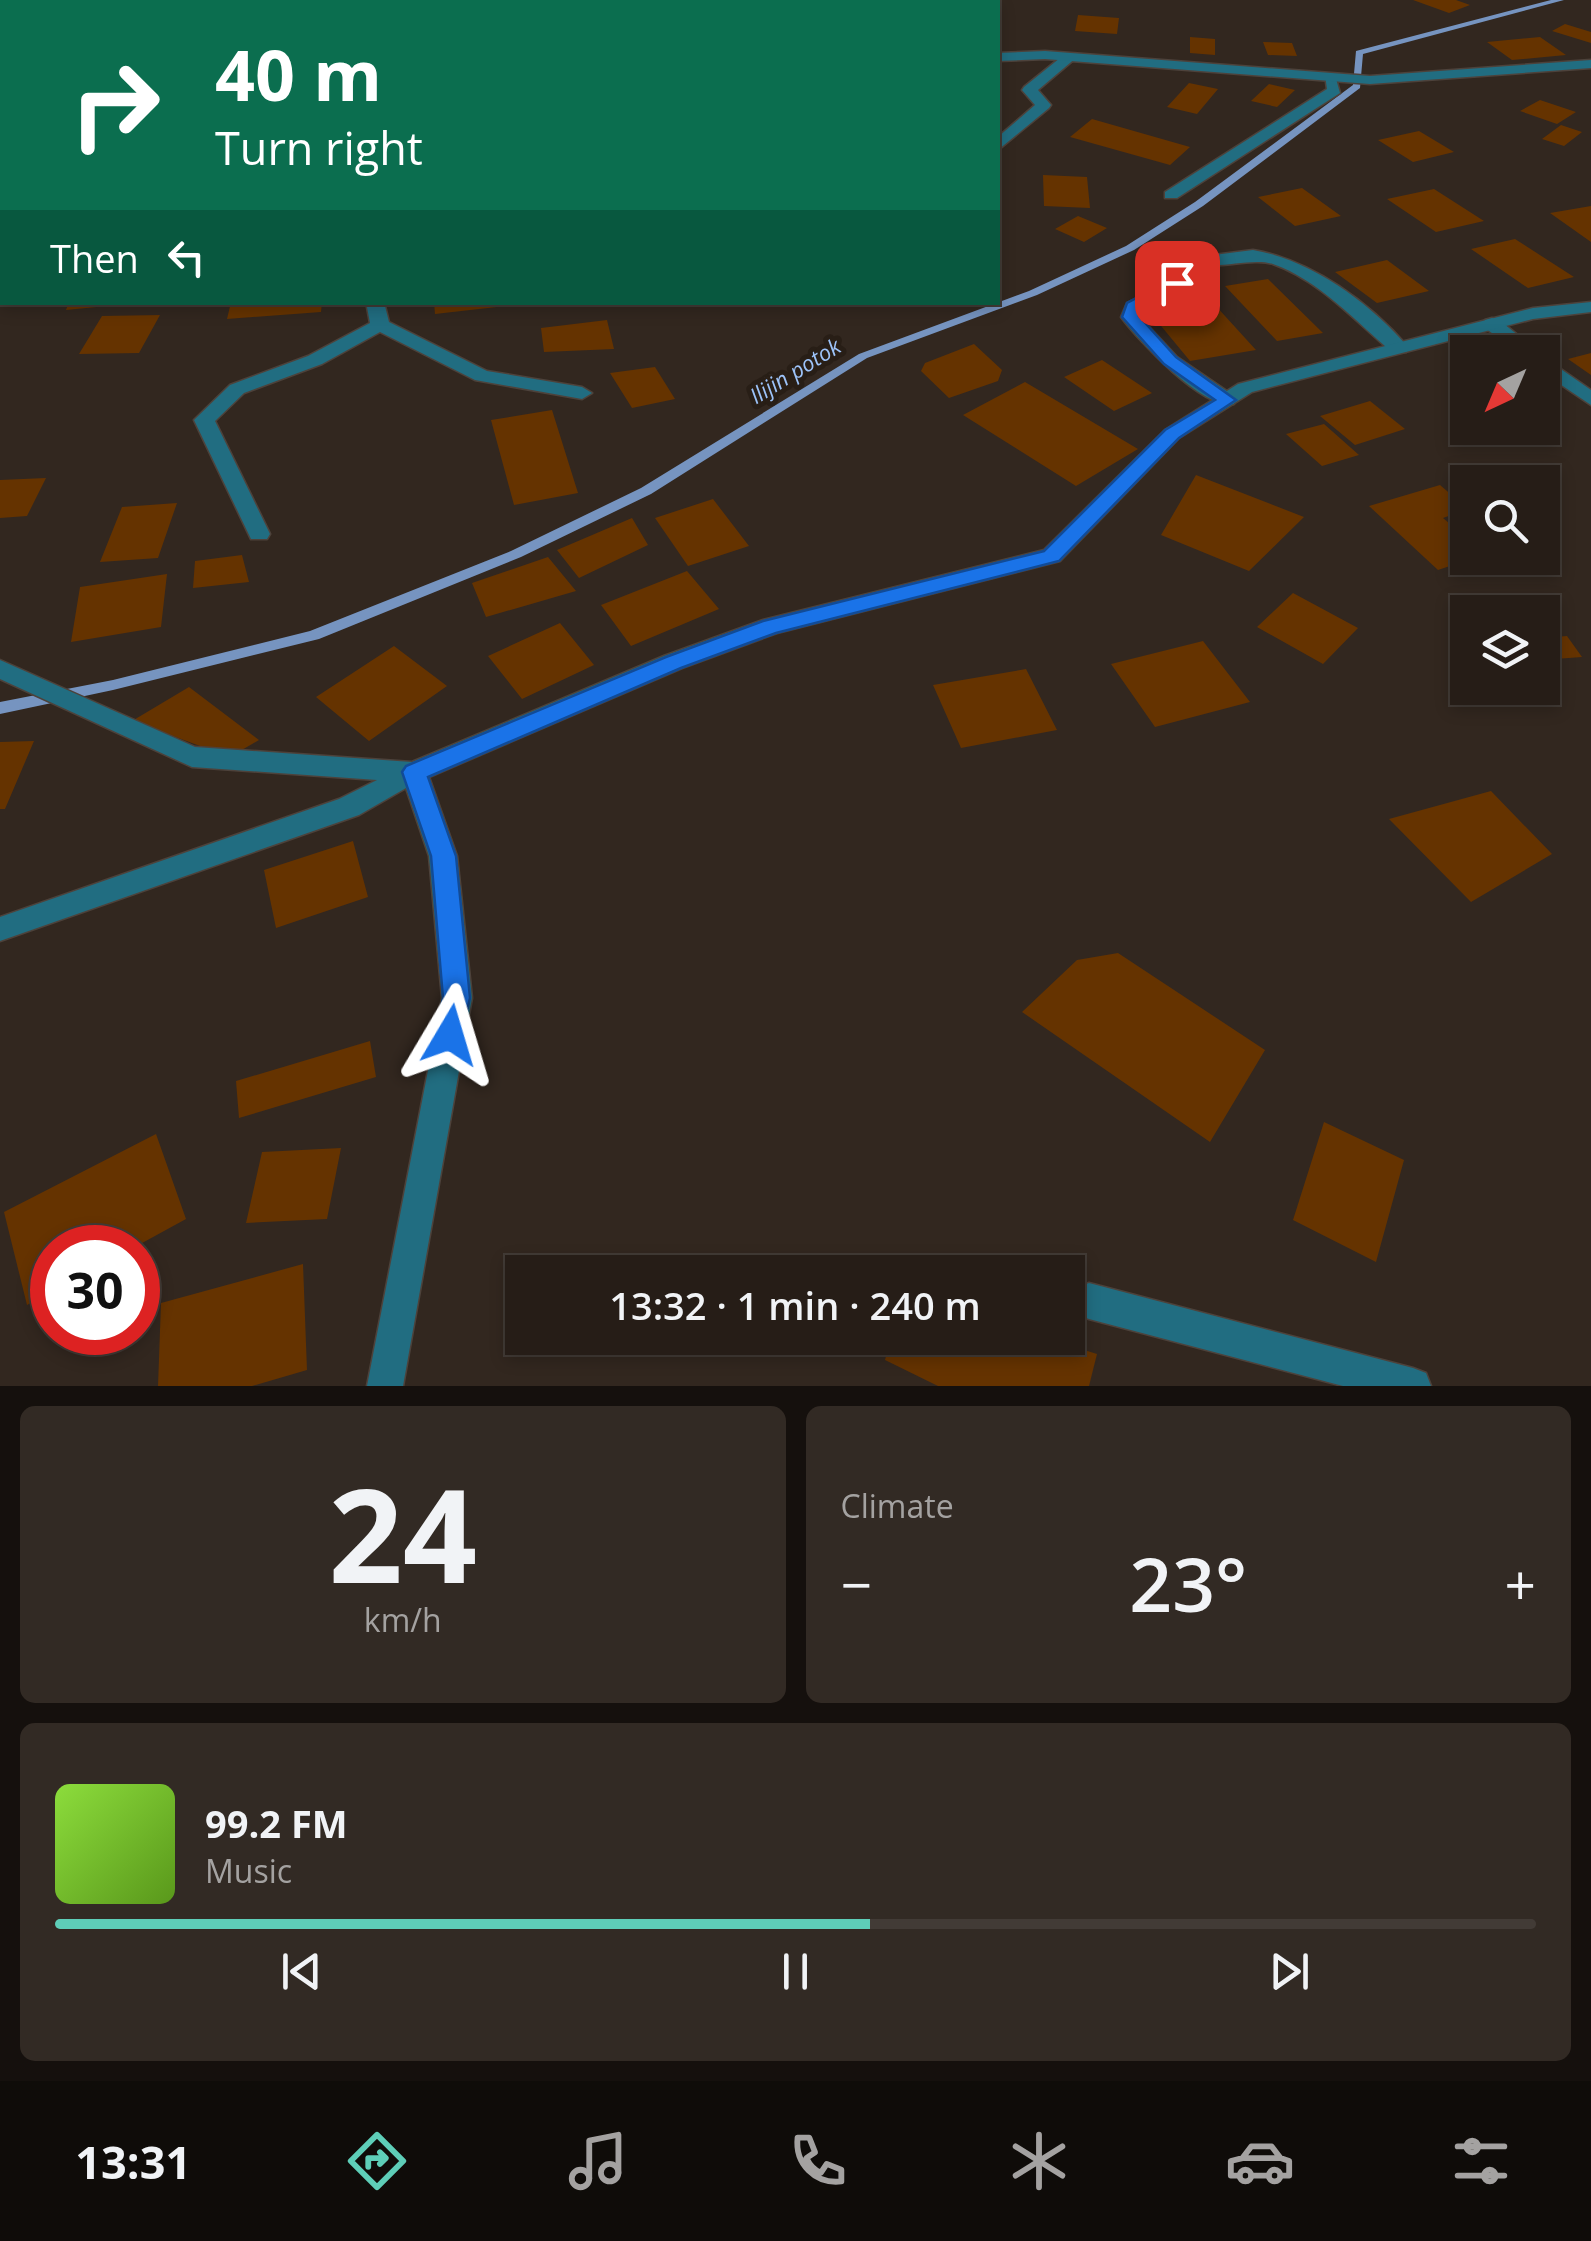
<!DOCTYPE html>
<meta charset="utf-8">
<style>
body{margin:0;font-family:"Open Sans",sans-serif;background:#322a24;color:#f1f3f6;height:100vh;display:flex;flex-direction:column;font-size:38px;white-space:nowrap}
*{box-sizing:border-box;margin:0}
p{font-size:32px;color:#a4a2a1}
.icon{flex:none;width:55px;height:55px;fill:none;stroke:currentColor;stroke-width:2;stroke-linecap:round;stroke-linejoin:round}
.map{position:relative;height:1386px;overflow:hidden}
.panel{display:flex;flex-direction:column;gap:20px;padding:20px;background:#15100d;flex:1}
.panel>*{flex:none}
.top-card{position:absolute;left:0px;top:0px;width:1000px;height:305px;box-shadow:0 5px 15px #0003,0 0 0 2px #423b36;background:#0b6e4f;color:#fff;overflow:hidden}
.needle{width:65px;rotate:224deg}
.tools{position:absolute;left:1450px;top:335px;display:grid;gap:20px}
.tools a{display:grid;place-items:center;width:110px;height:110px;border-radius:0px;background:#261d17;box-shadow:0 5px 15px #0003,0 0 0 2px #423b36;font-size:50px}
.speed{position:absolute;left:30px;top:1225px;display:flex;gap:20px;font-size:50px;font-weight:700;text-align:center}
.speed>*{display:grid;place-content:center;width:130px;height:130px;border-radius:50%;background:#261d17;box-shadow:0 5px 15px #0003,0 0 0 2px #423b36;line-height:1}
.speed .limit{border:15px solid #d22;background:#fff;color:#111}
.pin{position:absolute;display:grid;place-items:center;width:85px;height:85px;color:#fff;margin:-42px;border-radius:20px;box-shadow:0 5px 15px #0006}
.me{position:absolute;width:110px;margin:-55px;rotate:7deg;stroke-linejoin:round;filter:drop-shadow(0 0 8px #0008)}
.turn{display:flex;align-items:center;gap:35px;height:210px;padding:0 50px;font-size:45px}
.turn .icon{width:130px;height:130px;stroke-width:2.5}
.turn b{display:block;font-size:70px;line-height:85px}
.then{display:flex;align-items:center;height:95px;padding:0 50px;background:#0003;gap:20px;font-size:38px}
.big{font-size:75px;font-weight:600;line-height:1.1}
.panel .widget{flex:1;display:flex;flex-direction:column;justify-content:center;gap:15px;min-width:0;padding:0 35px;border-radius:15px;background:#322a24}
.panel .dial{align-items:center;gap:0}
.dial b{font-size:130px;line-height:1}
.song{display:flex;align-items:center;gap:30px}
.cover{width:120px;height:120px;border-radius:15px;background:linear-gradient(135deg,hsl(90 70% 55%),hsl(90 70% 35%))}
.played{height:10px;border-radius:5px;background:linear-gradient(90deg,#5eceb8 55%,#423b36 55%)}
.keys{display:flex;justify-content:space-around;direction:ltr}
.heat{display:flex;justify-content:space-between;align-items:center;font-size:55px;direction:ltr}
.panel .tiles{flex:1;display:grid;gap:20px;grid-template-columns:1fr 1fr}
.widget:last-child{grid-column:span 2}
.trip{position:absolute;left:505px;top:1255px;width:580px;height:100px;border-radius:0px;background:#261d17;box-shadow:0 5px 15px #0003,0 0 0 2px #423b36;font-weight:600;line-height:100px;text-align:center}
.tab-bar{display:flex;height:160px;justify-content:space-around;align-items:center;background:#0f0c09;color:#a4a2a1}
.tab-bar .icon{width:70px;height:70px}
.tab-bar .selected{color:#5eceb8}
.tab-bar b{font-size:45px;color:#f1f3f6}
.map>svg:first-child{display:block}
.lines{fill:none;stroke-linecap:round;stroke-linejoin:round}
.stream{fill:#7694c0;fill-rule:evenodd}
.building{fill:#653300}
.lane-casing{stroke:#4d423b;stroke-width:3}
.street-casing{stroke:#4d423b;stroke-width:3}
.lane{fill:#216d81;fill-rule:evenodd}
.street{fill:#216d81;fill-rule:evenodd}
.route{fill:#1a73e8;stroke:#114b97;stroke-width:2.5}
.labels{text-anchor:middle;stroke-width:10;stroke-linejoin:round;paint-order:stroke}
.far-water-label{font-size:22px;font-style:italic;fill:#9dc3f9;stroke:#281e16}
</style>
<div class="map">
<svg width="1591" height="1386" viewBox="0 0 1591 1386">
<rect width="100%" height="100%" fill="#32271f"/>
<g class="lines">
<path class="stream" d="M1551,0H1564L1363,54L1360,88L1203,206L1134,250L1037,295L867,358L651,494L521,557L319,639L113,690L0,714V702L113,680L310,631L511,551L641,488L859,354L1029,291L1126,246L1195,202L1353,85L1356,51Z
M0,23H2V28H0Z"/>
</g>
<path class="building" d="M1413,0H1456L1470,5L1449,13Z
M1078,15L1119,18L1117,34L1075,31Z
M1565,24L1591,32V43L1552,31Z
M1190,37L1215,39V55L1190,53Z
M1540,37L1566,55L1512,60L1487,42Z
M1263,42L1292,43L1297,56L1268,55Z
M1189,83L1218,89L1197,114L1167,107Z
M1269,84L1295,90L1277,107L1251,101Z
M1540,100L1576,112L1557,124L1520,111Z
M1092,119L1190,147L1170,165L1070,137Z
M1561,125L1582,132L1564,146L1542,139Z
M1419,131L1454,152L1413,162L1378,140Z
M1043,175L1087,177L1090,208L1044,206Z
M1302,188L1341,216L1295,226L1258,197Z
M1434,189L1484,221L1436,232L1387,199Z
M1591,206V242L1550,213Z
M1078,216L1107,228L1084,242L1055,229Z
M1515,239L1574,277L1528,288L1471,249Z
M1387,260L1429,291L1377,303L1335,272Z
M1268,279L1323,333L1277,341L1225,286Z
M69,302H117V305L66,310Z
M231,302H322L321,312L227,319Z
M434,302H514V305L435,314Z
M1215,305L1256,350L1190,361L1152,315Z
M160,315L139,353L79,354L102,316Z
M607,320L614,349L544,352L541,328Z
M974,344L1002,370L998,381L949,398L921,371L925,363Z
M1591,353V375L1568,359Z
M1102,360L1152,393L1114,411L1064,377Z
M655,367L675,399L632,408L610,373Z
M1025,382L1138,449L1076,486L963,415Z
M1370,401L1405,429L1355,445L1320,416Z
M552,410L578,493L514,505L491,420Z
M1324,424L1359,455L1322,466L1286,434Z
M1196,475L1304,517L1249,571L1161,535Z
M46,478L27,516L0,518V480Z
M1440,485L1468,509L1443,518L1468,539V560L1438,570L1369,506Z
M713,499L749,546L688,566L655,518Z
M177,503L158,558L100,562L122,507Z
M632,518L648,545L579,578L557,550Z
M242,555L249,582L193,588L195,561Z
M548,557L576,591L486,617L472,583Z
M687,571L719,609L631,646L601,605Z
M167,574L161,627L71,642L80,587Z
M1293,593L1358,628L1323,664L1257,627Z
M560,623L594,665L522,699L488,656Z
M1567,636L1582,657L1542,660V638Z
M1203,641L1250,702L1155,727L1111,664Z
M394,646L447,686L369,741L316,697Z
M1026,669L1057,730L961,748L933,685Z
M189,687L259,740L240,751L200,746L132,721Z
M34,741L5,809H0V742Z
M1491,791L1552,854L1471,902L1389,819Z
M353,841L368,897L276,928L264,870Z
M1118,953L1265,1050L1210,1142L1022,1012L1077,960Z
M370,1041L376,1077L239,1118L236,1081Z
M1324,1122L1404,1160L1376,1262L1293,1220Z
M156,1134L186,1219L133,1248H52V1291L27,1305L4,1212Z
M341,1148L327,1219L246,1223L262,1152Z
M303,1264L307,1370L252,1386H158L161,1303Z
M891,1338H1046L1097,1354L1089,1386H938L885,1360Z"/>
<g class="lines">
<defs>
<path id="lane" d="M456,0H470L472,2H458Z
M1065,54L1077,57L1038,90L1051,105L1049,108L998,150V137L1035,105L1022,90L1024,87Z
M1325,75H1335L1340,93L1177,198H1165V192L1327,89Z
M1253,250C1312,260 1370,303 1409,348L1406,352H1392C1355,321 1319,280 1273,264C1250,257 1211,272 1197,261L1206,256Z
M1177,278L1186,283L1183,287L1141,310L1139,316L1177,357L1234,396V404C1203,410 1139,341 1121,317L1127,303Z
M1492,318L1499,320L1539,352H1518L1485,328V320Z
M1542,356L1591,390V405L1542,372Z"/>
<path id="street" d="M1045,51L1370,76L1591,60V68L1370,84L1045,59L998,61V53Z
M0,194H2V204H0Z
M366,302H384L389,322L487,371L582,387L592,393L582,399L475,380L380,332L322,364L244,393L215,421L270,534L267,539H251L194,420L230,385L308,356L370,323Z
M1591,302V312L1533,319L1252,392L1179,438L1060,561L777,633L682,668L429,777L457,856L472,998L403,1386H367L442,998L429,856L406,788L359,815L0,941V917L339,799L377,780L192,767L0,679V660L195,747L412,762L664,656L763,620L1044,550L1165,430L1238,384L1533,308Z
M1089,1283L1413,1368L1426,1373L1431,1386H1343L1089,1319L1076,1314L1071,1301L1076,1288Z"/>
</defs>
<use href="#lane" class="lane-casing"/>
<use href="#street" class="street-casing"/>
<use href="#lane" class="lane"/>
<use href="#street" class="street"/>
</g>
<path class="route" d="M1171,280L1185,283L1141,309L1139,316L1176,357L1236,400L1179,438L1059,561L776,633L681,668L428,777L456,856L470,998L459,1044L450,1047L440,1044L435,1035L443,998L431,856L402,772L406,766L666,657L763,621L1044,551L1165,430L1215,400L1164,364L1122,317L1127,303Z"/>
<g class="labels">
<g class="far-water-label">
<text transform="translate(795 371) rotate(-32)" y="8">Ilijin potok</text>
</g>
</g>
</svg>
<div class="tools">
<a><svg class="needle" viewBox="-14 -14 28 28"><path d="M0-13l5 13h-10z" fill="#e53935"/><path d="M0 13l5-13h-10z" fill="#a4a2a1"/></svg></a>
<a><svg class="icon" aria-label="search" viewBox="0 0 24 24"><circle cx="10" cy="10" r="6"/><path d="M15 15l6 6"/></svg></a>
<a><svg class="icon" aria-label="layers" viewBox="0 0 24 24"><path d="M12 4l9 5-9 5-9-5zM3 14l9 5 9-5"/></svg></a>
</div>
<div class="speed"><div class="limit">30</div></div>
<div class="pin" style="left:1177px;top:283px;background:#d93025"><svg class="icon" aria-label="arrive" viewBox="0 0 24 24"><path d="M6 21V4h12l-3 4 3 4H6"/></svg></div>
<svg class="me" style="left:450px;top:1035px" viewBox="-20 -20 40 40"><path d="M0-17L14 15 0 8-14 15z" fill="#1a73e8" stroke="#fff" stroke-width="4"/></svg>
<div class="trip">13:32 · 1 min · 240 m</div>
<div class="top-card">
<div class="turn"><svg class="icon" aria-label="right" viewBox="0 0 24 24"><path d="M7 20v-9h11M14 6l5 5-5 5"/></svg><div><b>40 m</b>Turn right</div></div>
<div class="then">Then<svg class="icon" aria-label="left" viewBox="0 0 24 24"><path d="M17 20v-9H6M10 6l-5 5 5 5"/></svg></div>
</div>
</div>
<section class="panel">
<div class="tiles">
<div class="widget dial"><b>24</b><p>km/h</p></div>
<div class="widget"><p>Climate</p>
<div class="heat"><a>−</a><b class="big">23°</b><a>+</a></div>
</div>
<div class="widget">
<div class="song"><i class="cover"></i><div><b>99.2 FM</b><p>Music</p></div></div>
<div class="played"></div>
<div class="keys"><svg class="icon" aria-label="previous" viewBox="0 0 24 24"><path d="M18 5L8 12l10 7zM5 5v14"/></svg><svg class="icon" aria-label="pause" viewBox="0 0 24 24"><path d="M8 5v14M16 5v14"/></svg><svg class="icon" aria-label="next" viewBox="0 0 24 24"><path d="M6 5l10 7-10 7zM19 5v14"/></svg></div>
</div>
</div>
</section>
<nav class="tab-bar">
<b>13:31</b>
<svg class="icon selected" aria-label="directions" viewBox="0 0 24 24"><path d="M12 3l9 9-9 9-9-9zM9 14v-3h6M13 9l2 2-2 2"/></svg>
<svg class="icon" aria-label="music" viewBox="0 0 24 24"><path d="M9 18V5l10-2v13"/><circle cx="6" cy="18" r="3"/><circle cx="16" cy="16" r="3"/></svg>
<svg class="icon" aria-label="phone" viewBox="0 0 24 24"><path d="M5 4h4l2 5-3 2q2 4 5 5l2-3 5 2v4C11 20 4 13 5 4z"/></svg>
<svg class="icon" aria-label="climate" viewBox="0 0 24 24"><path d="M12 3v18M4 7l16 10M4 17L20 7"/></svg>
<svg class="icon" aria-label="car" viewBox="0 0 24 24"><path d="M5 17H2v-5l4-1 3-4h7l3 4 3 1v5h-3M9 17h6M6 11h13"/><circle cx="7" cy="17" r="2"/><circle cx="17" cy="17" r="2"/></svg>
<svg class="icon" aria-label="filters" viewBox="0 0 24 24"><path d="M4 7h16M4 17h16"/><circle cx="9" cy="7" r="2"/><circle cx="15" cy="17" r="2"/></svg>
</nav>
